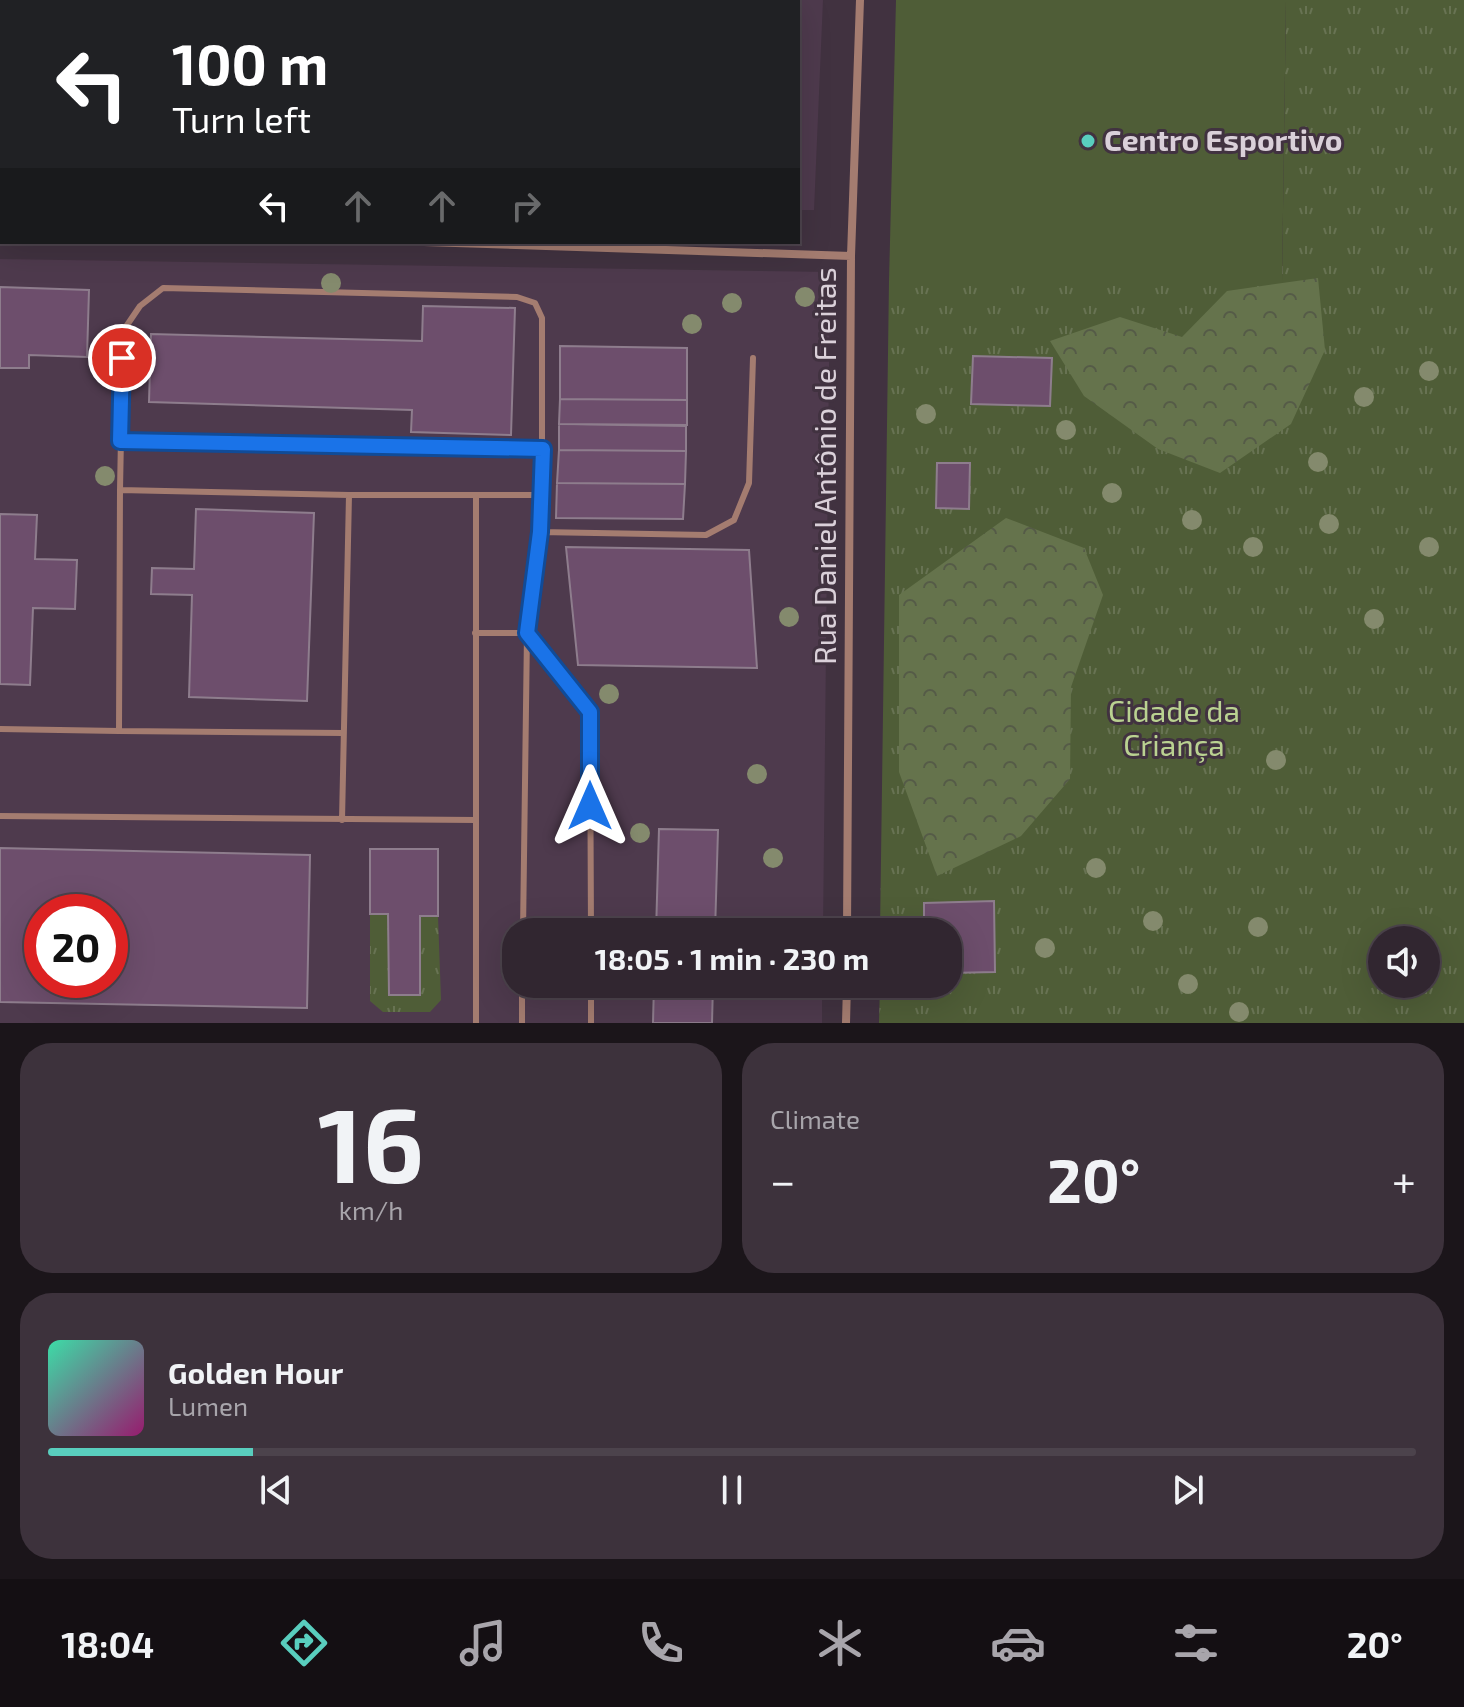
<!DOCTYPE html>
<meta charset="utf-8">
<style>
body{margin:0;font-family:"Exo 2",sans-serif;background:#3d323c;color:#f1f3f6;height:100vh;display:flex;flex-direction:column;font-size:30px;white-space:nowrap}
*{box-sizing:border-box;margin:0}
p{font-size:26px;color:#a8a5ab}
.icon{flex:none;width:44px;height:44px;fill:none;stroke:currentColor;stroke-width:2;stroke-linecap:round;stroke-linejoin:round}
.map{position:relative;height:1023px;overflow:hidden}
.side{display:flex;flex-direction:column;gap:20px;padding:20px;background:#1b151a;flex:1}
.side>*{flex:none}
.hud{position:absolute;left:0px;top:0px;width:800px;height:244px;box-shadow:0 8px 32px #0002,0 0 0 2px #4c434c;background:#202124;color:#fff;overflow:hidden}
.controls{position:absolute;left:1368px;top:926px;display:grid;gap:16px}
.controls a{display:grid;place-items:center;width:72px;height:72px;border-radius:50%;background:#312630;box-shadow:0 8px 32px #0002,0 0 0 2px #4c434c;font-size:40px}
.speed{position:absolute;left:24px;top:894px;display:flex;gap:16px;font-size:40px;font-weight:700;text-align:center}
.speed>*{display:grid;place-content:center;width:104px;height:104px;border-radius:50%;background:#312630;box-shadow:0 8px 32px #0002,0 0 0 2px #4c434c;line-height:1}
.speed .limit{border:12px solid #d22;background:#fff;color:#111}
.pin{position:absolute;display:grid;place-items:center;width:68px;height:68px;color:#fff;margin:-34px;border:4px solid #fff;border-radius:50%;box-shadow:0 2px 8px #0007}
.me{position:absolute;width:88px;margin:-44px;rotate:0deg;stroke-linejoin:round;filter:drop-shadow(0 0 6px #0008)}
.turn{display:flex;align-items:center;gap:28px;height:168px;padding:0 40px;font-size:36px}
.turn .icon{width:104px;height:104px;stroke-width:2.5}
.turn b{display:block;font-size:56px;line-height:68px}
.lanes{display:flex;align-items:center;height:76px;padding:0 40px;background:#0003;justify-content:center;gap:40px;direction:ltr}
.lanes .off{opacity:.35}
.big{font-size:60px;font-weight:700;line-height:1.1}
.side .tile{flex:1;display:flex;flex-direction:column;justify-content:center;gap:12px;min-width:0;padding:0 28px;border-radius:32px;background:#3d323c}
.side .dial{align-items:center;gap:0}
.dial b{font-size:104px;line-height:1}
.song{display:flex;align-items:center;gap:24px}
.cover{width:96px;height:96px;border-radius:12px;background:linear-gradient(135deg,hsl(160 70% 55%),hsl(320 70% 35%))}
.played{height:8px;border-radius:4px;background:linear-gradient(90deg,#59cebe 15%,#4c434c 15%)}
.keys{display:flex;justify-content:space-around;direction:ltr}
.heat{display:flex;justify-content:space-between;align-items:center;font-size:44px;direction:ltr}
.side .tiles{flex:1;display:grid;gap:20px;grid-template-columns:1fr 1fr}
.tile:last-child{grid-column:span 2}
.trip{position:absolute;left:502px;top:918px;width:460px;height:80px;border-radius:32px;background:#312630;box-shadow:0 8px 32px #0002,0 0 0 2px #4c434c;font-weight:700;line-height:80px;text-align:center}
.menu{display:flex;height:128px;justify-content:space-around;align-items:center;background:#140f13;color:#a8a5ab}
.menu .icon{width:56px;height:56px}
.menu .on{color:#59cebe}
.menu b{font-size:36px;color:#f1f3f6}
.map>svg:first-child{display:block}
.built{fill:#4e3a4d;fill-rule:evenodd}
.grass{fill:url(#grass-tufts);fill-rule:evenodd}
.forest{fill:url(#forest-crowns)}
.garden{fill:#4f5d37}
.building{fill:#6d4e6c;stroke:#8e7d8d;stroke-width:2;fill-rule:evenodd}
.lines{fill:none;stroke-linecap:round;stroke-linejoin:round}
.lane{stroke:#a47c70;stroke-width:6}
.street{stroke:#a47c70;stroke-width:8}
.tree{fill:#848a6d}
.route-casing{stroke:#114b97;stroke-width:20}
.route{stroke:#1a73e8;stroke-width:14}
.poi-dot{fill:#59cebe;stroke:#413240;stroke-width:3}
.labels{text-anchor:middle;stroke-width:6;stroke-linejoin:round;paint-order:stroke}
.poi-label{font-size:30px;font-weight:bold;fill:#dad0d9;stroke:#413240;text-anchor:start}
.street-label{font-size:30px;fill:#dad0d9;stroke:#413240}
.park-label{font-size:30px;fill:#bad291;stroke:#413240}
</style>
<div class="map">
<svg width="1464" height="1023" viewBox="0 0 1464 1023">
<defs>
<pattern id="grass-tufts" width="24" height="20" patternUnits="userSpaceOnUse" patternTransform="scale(2)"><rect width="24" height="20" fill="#4f5d37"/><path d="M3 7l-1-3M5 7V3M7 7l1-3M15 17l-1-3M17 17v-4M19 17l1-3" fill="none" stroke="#687353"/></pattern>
<pattern id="forest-crowns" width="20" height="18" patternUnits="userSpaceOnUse" patternTransform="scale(2)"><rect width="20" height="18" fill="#65734c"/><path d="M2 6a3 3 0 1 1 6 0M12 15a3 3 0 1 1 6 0" fill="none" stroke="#555b47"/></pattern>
</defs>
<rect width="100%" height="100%" fill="#413240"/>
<path class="built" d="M0,0H823L814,210H798V2H2V194H0Z
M0,259L830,272L823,932H516V984H822V1023H0ZM42,912H110V980H42Z"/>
<path class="grass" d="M1286,0H1464V1023H879L880,984H948V932H880L889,282H1282ZM1382,940H1426V984H1382Z
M370,914L438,916L441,1000L430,1012H383L370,1001Z"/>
<path class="forest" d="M1318,278L1325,350L1291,424L1220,473L1158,449L1084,396L1050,341L1120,317L1182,337L1227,291Z
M1006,518L1084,548L1103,595L1071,687L1070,779L1021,836L937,876L899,772V595Z"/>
<path class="garden" d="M896,0H1286L1282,282H889Z"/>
<path class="building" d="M0,287L89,290L87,357L29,355V368H0Z
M423,306L515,308L511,435L411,432L412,410L149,402L151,334L422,341Z
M560,346L687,348V400L560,399Z
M973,356L1052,358L1050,406L971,404Z
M560,399L687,400V425L559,424Z
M559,424L686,426V451L559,450Z
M559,450L686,451L685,484L557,483Z
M937,463H970L969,509L936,508Z
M557,483L685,484L683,519L556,518Z
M196,509L314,513L307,701L189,697L192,595L151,594L152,568L194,569Z
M0,514L37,515L35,559L77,560L75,609L33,608L30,685L0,684Z
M566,547L749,550L757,668L578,665Z
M659,829L718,830L715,932H656Z
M0,848L310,855L307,1008L0,1002ZM42,912H110V980H42Z
M370,849H438V916H420V995H389L388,914H370Z
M994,901L995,972L948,973V932H924V903Z
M654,984H713L712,1023H653Z"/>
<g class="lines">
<path class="lane" d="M120,441L543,449
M120,490L123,331L140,306L163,288L517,297L535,303L542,318V495L540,532L527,633L523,932
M476,495V1023
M540,532L706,535L734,520L749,483L753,358
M475,633H527L590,712L591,932
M0,729L119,731L120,490L349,495H542
M119,731L343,733
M0,816L476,820
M342,820L349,495
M591,984V1023
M522,1023V984"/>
<path class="street" d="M142,2V0
M0,231H2
M424,242L851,256
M847,932L851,256L860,0
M846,1023L847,984"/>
</g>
<g class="tree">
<circle cx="331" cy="283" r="10"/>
<circle cx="805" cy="297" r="10"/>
<circle cx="732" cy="303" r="10"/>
<circle cx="692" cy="324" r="10"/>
<circle cx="1429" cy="371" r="10"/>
<circle cx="1364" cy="397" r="10"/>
<circle cx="926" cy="414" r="10"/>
<circle cx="1066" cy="430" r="10"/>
<circle cx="1318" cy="462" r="10"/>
<circle cx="105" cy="476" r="10"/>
<circle cx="1112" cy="493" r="10"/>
<circle cx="1192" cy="520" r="10"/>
<circle cx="1329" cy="524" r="10"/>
<circle cx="1253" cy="547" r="10"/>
<circle cx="1429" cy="547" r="10"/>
<circle cx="789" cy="617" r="10"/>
<circle cx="1374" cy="619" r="10"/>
<circle cx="609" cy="694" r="10"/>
<circle cx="1276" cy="760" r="10"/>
<circle cx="757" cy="774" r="10"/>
<circle cx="640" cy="833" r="10"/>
<circle cx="773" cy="858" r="10"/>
<circle cx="1096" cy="868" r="10"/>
<circle cx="1153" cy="921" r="10"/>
<circle cx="1258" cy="927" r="10"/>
<circle cx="1045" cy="948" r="10"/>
<circle cx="1188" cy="984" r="10"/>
<circle cx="1239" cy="1012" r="10"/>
</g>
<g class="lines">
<defs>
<path id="route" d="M122,358L120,441L543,449L540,532L527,633L590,712V806"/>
</defs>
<use href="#route" class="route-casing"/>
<use href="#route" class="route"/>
</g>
<circle class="poi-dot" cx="1088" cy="141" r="8"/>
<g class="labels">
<g class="poi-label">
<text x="1104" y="151">Centro Esportivo</text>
</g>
<g class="street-label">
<text transform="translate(826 466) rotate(-90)" y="10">Rua Daniel Antônio de Freitas</text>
</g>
<g class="park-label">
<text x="1174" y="722">Cidade da<tspan x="1174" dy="34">Criança</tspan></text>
</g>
</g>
</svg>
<div class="controls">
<a><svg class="icon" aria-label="sound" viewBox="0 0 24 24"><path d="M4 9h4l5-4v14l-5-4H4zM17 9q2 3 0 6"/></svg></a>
</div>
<div class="speed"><div class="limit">20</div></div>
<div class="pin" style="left:122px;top:358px;background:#d93025"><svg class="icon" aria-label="arrive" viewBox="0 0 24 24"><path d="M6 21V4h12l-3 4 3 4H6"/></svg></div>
<svg class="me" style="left:590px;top:806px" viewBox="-20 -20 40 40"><path d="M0-17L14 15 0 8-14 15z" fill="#1a73e8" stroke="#fff" stroke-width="4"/></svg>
<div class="trip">18:05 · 1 min · 230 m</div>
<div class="hud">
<div class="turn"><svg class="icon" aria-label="left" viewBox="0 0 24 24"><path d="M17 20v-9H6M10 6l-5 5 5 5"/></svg><div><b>100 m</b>Turn left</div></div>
<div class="lanes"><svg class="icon" aria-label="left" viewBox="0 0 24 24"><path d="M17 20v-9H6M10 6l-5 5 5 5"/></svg><svg class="icon off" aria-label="ahead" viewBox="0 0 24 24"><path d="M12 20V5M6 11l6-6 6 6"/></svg><svg class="icon off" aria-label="ahead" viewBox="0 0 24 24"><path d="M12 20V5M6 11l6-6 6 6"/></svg><svg class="icon off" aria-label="right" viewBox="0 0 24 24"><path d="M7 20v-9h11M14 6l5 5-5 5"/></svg></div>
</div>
</div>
<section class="side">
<div class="tiles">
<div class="tile dial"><b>16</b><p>km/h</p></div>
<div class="tile"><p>Climate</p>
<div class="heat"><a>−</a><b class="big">20°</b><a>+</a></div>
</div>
<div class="tile">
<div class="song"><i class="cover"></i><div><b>Golden Hour</b><p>Lumen</p></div></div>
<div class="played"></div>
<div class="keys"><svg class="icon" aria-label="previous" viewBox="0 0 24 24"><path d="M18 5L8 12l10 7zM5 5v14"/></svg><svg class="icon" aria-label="pause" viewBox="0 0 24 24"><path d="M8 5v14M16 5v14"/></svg><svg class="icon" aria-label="next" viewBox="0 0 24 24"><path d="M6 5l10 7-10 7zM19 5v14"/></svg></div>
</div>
</div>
</section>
<nav class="menu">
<b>18:04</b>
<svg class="icon on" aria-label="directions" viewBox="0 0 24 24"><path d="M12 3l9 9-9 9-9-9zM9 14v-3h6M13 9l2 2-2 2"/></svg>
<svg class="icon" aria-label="music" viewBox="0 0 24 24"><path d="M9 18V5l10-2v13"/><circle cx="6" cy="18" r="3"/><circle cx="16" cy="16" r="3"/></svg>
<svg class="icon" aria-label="phone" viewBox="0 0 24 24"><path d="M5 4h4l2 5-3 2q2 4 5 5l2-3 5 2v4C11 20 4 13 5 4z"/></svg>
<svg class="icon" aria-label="climate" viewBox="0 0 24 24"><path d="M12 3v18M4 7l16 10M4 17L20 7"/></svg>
<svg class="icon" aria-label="car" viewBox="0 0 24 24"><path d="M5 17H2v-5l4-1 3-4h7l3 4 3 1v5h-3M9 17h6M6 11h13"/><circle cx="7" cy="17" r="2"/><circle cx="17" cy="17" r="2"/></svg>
<svg class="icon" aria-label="filters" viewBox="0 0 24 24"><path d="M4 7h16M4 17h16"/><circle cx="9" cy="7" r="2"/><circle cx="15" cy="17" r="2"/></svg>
<b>20°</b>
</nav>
